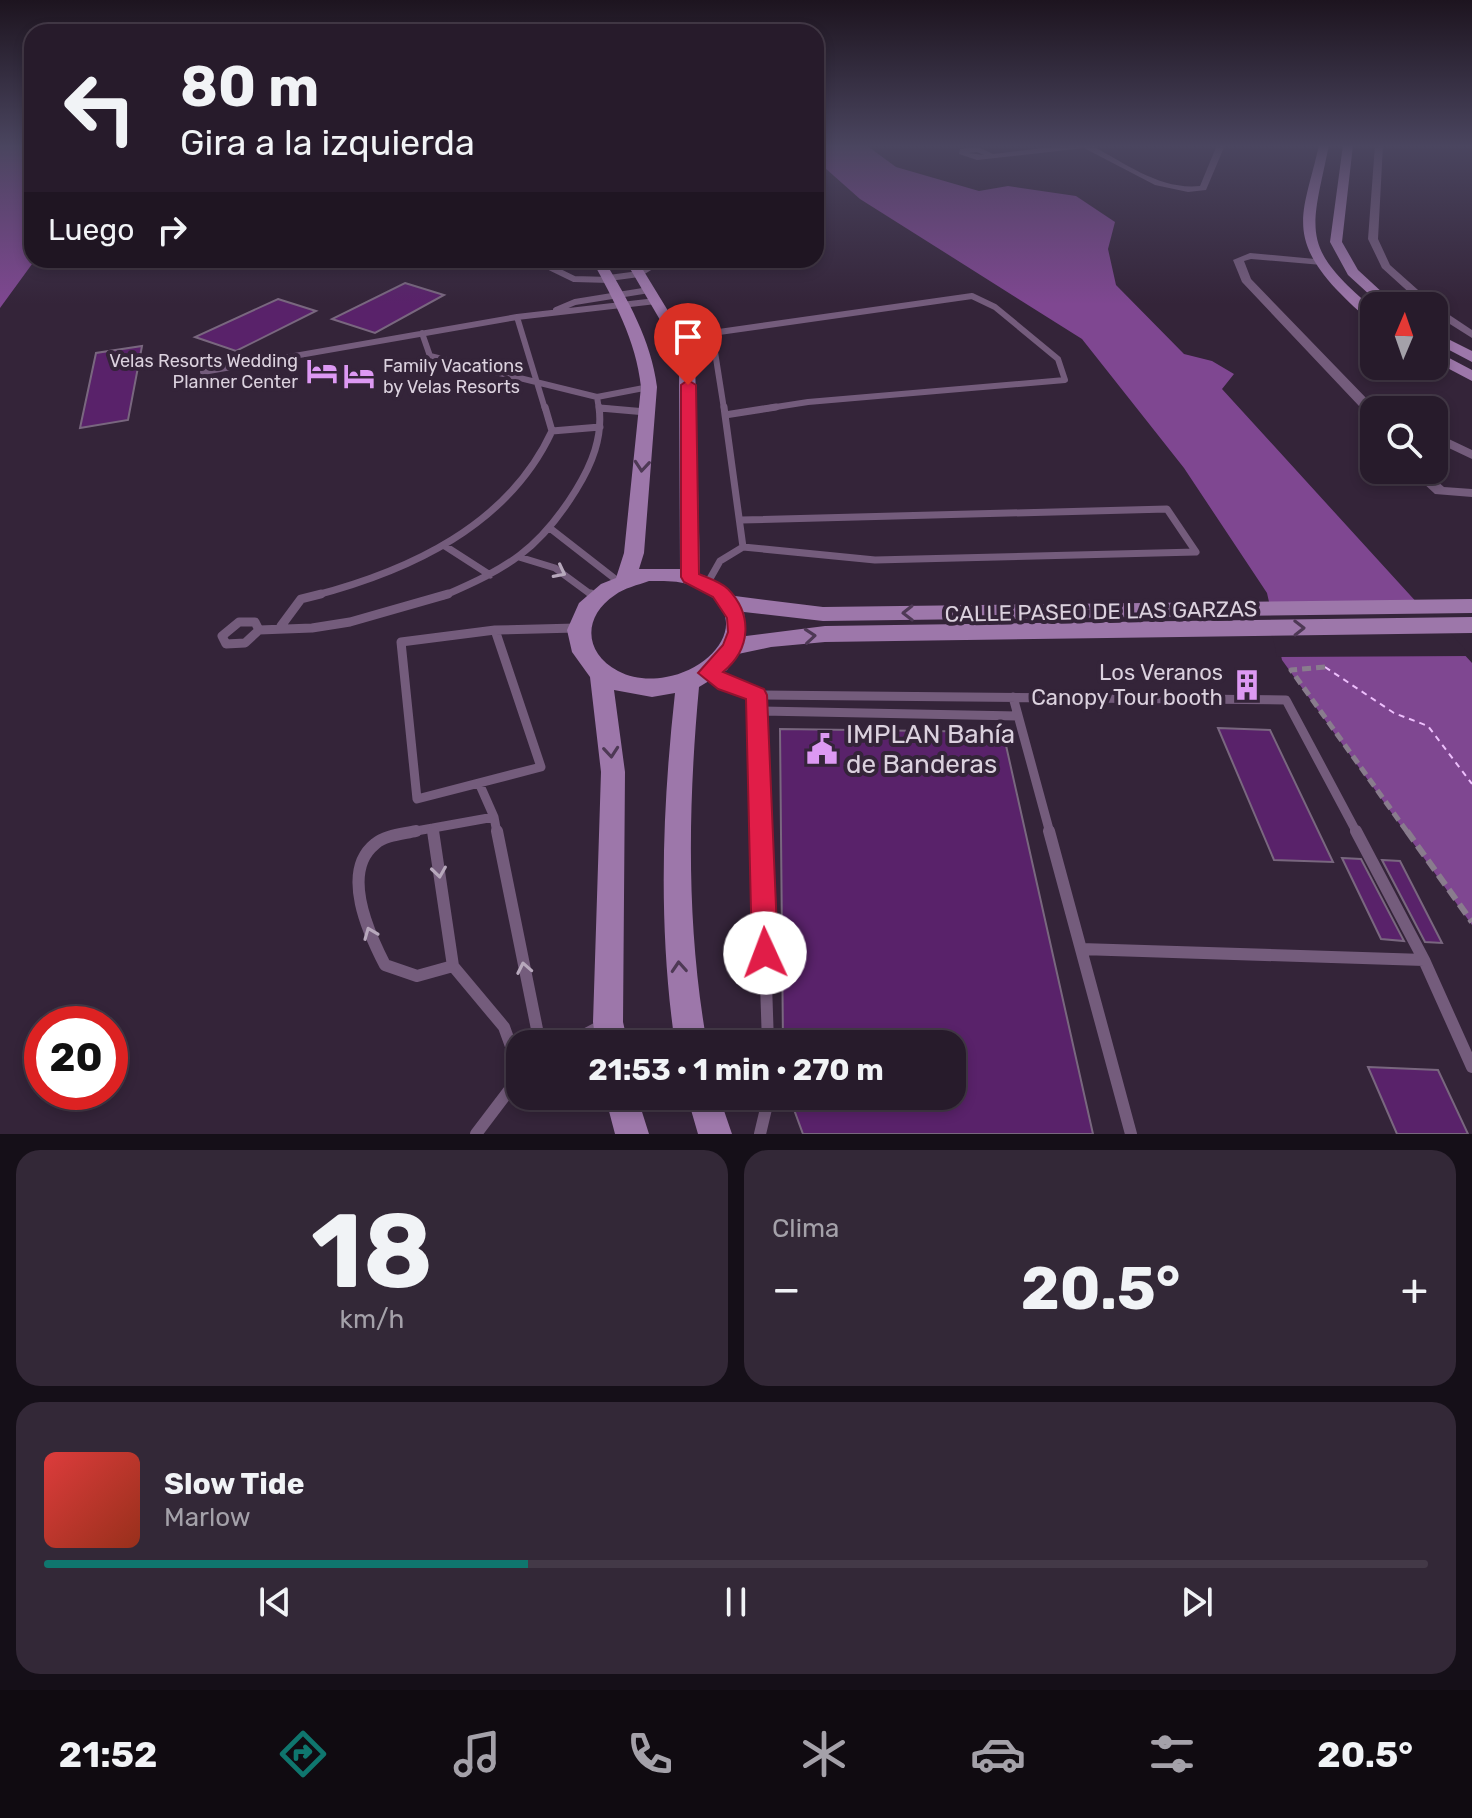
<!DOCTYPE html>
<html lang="es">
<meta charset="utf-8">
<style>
body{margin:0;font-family:Rubik,sans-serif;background:#332837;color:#f1f3f6;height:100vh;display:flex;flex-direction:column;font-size:30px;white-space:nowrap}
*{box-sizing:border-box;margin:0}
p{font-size:26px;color:#a4a1a9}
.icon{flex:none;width:44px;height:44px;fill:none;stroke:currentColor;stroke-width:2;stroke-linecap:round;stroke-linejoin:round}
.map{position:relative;height:1134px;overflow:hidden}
.details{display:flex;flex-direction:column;gap:16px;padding:16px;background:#150f18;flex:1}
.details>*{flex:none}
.banner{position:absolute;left:24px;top:24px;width:800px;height:244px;border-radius:24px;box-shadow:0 4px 12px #0003,0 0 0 2px #433947;background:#271b2b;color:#f1f3f6;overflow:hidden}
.needle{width:52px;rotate:2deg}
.fabs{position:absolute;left:1360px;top:292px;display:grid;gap:16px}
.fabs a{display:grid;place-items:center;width:88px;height:88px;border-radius:16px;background:#271b2b;box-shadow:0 4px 12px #0003,0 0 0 2px #433947;font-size:40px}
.speed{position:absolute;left:24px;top:1006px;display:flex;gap:16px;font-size:40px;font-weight:700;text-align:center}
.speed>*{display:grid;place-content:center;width:104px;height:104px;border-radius:50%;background:#271b2b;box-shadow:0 4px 12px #0003,0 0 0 2px #433947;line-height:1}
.speed .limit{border:12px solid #d22;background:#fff;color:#111}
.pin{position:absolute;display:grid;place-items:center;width:68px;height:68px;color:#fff;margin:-82px -34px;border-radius:50% 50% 50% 0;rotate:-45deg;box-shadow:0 0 8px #0007}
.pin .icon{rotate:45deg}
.me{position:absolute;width:88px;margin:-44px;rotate:358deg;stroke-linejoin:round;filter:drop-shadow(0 0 6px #0008)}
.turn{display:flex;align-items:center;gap:28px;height:168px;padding:0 24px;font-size:36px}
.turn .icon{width:104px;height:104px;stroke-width:2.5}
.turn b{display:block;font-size:56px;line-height:68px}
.then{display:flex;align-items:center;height:76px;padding:0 24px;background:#0003;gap:16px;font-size:30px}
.big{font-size:60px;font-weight:700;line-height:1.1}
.details .tile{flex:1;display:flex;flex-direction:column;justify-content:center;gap:12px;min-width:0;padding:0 28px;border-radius:24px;background:#332837}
.details .dial{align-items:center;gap:0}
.dial b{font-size:104px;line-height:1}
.song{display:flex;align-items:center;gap:24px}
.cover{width:96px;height:96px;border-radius:12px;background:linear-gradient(135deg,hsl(0 70% 55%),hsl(10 70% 35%))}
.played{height:8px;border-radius:4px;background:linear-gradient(90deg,#0f766e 35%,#433947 35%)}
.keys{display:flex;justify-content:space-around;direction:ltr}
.heat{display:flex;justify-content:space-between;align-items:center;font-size:44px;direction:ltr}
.details .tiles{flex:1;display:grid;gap:16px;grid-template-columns:1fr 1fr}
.tile:last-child{grid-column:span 2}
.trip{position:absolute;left:506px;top:1030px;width:460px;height:80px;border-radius:24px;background:#271b2b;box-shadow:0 4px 12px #0003,0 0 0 2px #433947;font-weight:700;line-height:80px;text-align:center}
.tab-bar{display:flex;height:128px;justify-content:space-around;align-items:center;background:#100b11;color:#a4a1a9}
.tab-bar .icon{width:56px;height:56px}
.tab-bar .active{color:#0f766e}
.tab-bar b{font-size:36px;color:#f1f3f6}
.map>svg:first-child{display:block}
.water{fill:#7f4791}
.pier{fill:#342439}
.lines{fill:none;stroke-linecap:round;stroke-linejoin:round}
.ferry{stroke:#edbffc;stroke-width:2;stroke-dasharray:6 5;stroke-linecap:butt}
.building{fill:#59226a;stroke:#79677f;stroke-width:2}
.path-far1{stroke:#897c8d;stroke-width:5;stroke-dasharray:9 5;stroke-linecap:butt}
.path{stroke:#897c8d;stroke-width:6;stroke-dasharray:12 6;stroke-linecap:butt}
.lane-far4{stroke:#745c7c;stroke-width:5}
.lane-far3{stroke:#745c7c;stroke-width:6}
.lane-far2{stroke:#745c7c;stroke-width:7}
.lane-far1{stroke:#745c7c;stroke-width:9}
.lane{stroke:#745c7c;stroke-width:12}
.street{fill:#745c7c;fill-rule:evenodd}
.secondary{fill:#9d77aa;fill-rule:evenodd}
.oneway{stroke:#4e3955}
.oneway2{stroke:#b7a8bc}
.route{fill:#e11d48;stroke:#92132f;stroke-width:2}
.labels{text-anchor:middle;stroke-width:8;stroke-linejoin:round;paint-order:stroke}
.far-poi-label{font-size:18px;fill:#dbd1de;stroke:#342439;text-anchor:end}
.street-label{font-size:22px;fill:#dbd1de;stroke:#342439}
.poi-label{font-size:22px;fill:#dbd1de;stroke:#342439;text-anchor:end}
.near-poi-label{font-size:26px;fill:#dbd1de;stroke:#342439;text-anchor:start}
</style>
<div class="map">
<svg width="1472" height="1134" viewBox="0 0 1472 1134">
<rect width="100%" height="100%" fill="#342439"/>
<path class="water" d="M0,145H32V260H35L0,308Z
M816,145H866L896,167L979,191L1008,186L1076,196L1115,222L1108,249L1116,285L1184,354L1212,361L1234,374L1222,389L1472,663V925L1282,660L1267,593L1184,468L1082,339L860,199L816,160Z"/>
<path class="pier" d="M1266,605H1426L1471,656L1277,657Z"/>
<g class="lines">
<path class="ferry" d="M1325,667L1394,713L1428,726L1472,784"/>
</g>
<path class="building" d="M405,283L444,295L375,333L332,319Z
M278,299L316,311L236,351L195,337Z
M142,346L128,420L80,428L96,353Z
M1218,728L1270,730L1333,862L1274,860Z
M780,729L1003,732L1093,1134H803L789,1096H952V1044H783Z
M1342,858L1361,859L1404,941L1381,939Z
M1382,860L1400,861L1442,943L1425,942Z
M1368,1067L1438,1070L1468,1134H1397Z"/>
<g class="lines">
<path class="path-far1" d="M1325,667L1291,670L1408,833"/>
<path class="path" d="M1407,831L1472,922"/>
<path class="lane-far4" d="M535,260L539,262
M659,262L662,260"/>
<path class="lane-far3" d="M535,260L574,279L610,280
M609,278L639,274L662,260
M556,310L575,302L649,290
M517,317L545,409
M422,333L430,356L597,397L649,387
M203,372L517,317L656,301
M597,397L599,409
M600,408L611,409
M724,409L712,333L972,296L995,307L1058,359L1065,380L808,402L763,409"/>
<path class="lane-far2" d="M724,407L725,415
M600,408L646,412
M725,415L776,407
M552,431L600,427
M741,520L1167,509L1196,552L875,560L743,547
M551,529L619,582
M445,546L490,575
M519,557L555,568L593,596
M707,584L720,561L743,547L725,415
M313,596C409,571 508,526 552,431L545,407
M443,596C508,568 539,550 576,490C592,464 603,437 599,407"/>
<path class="lane-far1" d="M591,594L595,597
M239,622H255L259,630L245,643L226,644L222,636Z
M281,626L301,599L321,594
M259,630L312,628L350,622L448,594
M495,630L541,767L417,799L401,642Z
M495,630L576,628
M709,673L757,695L761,833
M757,695L1286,700L1357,833
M1013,697L1050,833
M757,711L1018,716
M479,783L494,817L497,833
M405,833L433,828
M434,833L433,828L494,817"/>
<path class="lane" d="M416,831C403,834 385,835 375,844C340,872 369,934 385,965L417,976L453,966
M433,831L453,966L504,1027L520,1071
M497,831L540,1044
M761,831L768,1044
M1049,831L1131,1134
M1356,831L1424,960L1472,1067
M1081,949L1424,960
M567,1044L601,1026
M476,1134L520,1076
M760,1134L769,1096"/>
<path class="street" d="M1068,145H1095L1094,147C1127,164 1160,190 1200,186L1217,145H1225L1206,190L1188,192L1155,185L1084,148L977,160L959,154L960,149L978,147L993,154ZM977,152L984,155L968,153Z
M1375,145H1383L1378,239L1390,265L1436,306L1472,330V338L1434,314V306H1424L1382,268L1368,239Z
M1250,253L1326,260L1327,262L1322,265L1251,259L1244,261L1251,279L1369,401L1374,410V424L1369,423L1359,406L1242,282L1233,260Z
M1434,432L1472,450V459L1434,441Z
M1409,470H1424L1444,487L1472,489V497L1435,494Z"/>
<path class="secondary" d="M1319,145H1329C1311,233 1299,246 1374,309V320C1360,315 1347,300 1336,289C1285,234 1305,209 1319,145Z
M1343,145H1353L1342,242L1358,270L1397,306H1382L1348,275L1330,242Z
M592,260H604C628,300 651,340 657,387L644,553L639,569H680L679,360L670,337L625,260H637L684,337L695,360L700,574L713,579L735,596L823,607L1472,599V613L823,621L744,612L746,636L825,626L1472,617V633L825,642L771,647L738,654L727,670L699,687C688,807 686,924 707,1044H675C658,926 662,811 675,693L652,697L614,690L625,772L623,1022L628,1044H596L593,1022L601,772L590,677L572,652L567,630L579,603L601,584L616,578L624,553L641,387C636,340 614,301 592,260ZM649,581C663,581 679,580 692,586C757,612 718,668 666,677C650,680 633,679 618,671C584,653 582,617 615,595C624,588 638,585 649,581Z
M1434,332L1472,351V362L1434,342Z
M1434,350L1472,370V381L1434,361Z
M605,1096H637L649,1134H615Z
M687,1096H719L732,1134H698Z"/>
</g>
<defs><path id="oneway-chevron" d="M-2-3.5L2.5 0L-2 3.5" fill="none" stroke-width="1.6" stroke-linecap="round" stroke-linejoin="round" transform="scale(2)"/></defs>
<g class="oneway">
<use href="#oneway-chevron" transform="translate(642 466) rotate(95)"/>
<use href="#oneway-chevron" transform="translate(908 613) rotate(179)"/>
<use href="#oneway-chevron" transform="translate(1299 628) rotate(-1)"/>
<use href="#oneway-chevron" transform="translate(810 636) rotate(-5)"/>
<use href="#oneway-chevron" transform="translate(611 752) rotate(85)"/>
<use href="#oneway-chevron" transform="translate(679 967) rotate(-94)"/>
</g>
<g class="oneway2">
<use href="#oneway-chevron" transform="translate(560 572) rotate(27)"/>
<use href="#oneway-chevron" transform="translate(439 872) rotate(82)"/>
<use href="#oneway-chevron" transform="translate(370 933) rotate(-112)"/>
<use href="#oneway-chevron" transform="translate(524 968) rotate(-101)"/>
</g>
<linearGradient id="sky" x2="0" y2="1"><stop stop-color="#1d141f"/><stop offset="0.48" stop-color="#4a455f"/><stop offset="1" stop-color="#4a455f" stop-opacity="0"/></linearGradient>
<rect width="1472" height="304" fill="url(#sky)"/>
<path class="route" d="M688,380L696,385L699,574C708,578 721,582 728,589C753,615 751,649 723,672L764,689L767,695L778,953L774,963L765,966L755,963L752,953L746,699L718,689L698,673L723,645L728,632L727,618L713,597L684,582L681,577V385Z"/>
<defs>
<symbol id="hotel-bare" viewBox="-9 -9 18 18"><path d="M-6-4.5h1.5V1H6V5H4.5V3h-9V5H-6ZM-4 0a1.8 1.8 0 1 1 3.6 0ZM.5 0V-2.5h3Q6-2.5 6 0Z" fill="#dd99f3" stroke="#342439" stroke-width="2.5" paint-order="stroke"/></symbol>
<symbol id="building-bare" viewBox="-9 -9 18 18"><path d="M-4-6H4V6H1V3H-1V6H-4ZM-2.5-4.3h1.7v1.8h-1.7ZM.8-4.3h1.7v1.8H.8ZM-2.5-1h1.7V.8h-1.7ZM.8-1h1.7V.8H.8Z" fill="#dd99f3" stroke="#342439" stroke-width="2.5" paint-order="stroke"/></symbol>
<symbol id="civic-bare" viewBox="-9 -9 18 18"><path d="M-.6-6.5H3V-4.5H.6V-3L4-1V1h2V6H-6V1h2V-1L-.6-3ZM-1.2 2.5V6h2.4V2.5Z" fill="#dd99f3" stroke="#342439" stroke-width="2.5" paint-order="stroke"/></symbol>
</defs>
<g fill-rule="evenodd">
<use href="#hotel-bare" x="300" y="349" width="44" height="44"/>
<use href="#hotel-bare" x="337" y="354" width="44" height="44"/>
<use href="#building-bare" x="1225" y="663" width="44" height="44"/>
<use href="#civic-bare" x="800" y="727" width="44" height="44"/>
</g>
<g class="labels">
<g class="far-poi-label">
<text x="298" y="367">Velas Resorts Wedding<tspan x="298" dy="21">Planner Center</tspan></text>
<text x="383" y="372" text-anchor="start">Family Vacations<tspan x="383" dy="21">by Velas Resorts</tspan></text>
</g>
<g class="street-label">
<text transform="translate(1101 611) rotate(-1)" y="8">CALLE PASEO DE LAS GARZAS</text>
</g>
<g class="poi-label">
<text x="1223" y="680">Los Veranos<tspan x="1223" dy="25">Canopy Tour booth</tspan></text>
</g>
<g class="near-poi-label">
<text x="846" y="743">IMPLAN Bahía<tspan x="846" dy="30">de Banderas</tspan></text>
</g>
</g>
</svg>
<div class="fabs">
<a><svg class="needle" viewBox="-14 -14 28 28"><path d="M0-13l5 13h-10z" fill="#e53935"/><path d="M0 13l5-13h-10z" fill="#a4a1a9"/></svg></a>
<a><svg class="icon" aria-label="search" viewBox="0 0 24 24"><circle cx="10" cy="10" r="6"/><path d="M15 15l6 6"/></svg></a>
</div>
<div class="speed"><div class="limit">20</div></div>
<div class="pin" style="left:688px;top:385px;background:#d93025"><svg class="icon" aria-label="arrive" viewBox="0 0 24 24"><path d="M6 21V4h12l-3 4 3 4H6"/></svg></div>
<svg class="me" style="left:765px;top:953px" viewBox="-20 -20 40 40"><circle r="19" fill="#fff"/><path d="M0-13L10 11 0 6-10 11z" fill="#e11d48"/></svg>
<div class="trip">21:53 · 1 min · 270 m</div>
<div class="banner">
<div class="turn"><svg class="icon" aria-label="left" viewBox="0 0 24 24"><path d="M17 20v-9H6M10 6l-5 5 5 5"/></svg><div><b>80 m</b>Gira a la izquierda</div></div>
<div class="then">Luego<svg class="icon" aria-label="right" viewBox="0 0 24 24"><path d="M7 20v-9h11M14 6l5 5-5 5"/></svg></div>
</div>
</div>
<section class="details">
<div class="tiles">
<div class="tile dial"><b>18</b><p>km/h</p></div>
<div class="tile"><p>Clima</p>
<div class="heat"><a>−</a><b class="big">20.5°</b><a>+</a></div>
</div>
<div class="tile">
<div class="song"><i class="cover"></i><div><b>Slow Tide</b><p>Marlow</p></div></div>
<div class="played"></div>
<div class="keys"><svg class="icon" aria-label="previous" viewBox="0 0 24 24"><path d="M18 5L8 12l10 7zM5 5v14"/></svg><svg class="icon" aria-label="pause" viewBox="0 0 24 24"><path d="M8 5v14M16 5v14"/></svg><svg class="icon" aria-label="next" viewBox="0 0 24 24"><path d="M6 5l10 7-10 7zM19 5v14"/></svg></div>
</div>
</div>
</section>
<nav class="tab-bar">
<b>21:52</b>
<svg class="icon active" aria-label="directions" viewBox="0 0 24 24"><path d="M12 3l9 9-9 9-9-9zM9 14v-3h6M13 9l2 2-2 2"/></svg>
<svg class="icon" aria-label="music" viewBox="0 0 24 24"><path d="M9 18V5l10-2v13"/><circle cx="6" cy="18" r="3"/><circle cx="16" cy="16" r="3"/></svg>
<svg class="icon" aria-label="phone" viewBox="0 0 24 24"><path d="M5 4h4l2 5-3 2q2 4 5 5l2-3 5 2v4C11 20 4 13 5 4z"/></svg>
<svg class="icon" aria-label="climate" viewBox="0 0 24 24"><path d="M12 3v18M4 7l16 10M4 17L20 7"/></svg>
<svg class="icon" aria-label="car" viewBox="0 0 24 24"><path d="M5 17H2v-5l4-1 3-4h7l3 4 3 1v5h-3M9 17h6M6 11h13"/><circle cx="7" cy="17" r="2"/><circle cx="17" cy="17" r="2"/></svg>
<svg class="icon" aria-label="filters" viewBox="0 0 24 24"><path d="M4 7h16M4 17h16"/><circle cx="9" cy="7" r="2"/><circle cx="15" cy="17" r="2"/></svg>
<b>20.5°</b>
</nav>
